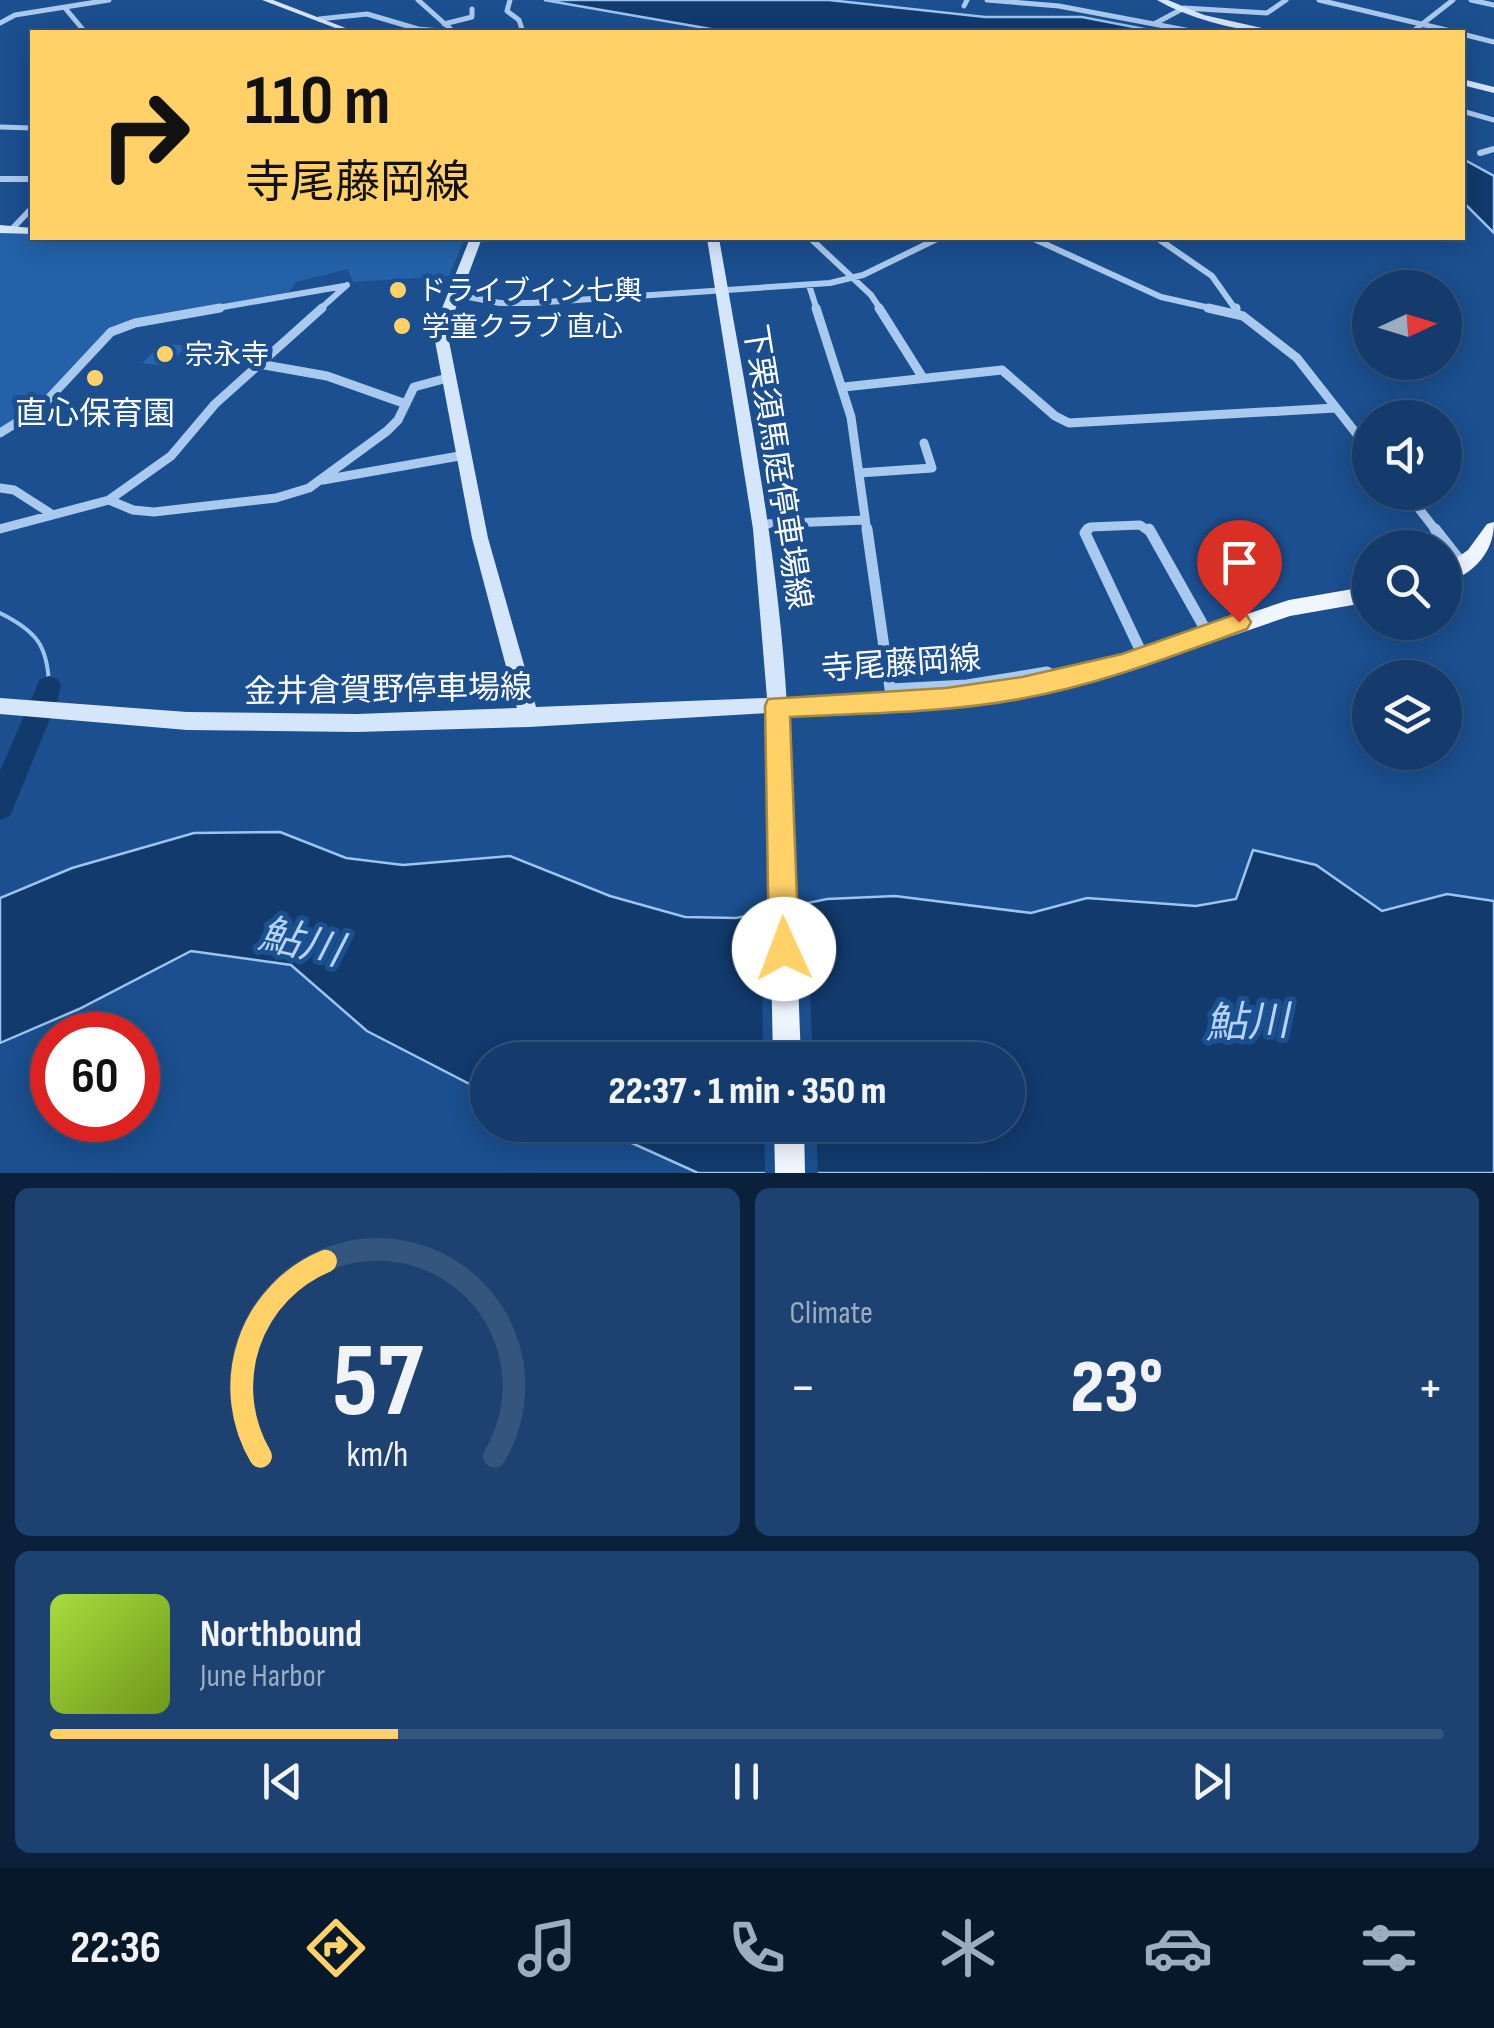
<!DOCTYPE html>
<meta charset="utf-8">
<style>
body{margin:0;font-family:"Sofia Sans Condensed","Noto Sans JP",sans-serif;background:#1d4271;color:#f1f3f6;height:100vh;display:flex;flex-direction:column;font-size:38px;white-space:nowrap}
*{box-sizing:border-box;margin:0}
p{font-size:32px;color:#9dadc1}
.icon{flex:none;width:55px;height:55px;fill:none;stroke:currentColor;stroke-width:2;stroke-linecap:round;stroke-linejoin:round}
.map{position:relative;height:1173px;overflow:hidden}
.side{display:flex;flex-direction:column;gap:15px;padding:15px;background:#0b203b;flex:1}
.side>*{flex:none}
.top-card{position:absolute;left:30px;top:30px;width:1435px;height:210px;border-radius:0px;box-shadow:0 5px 25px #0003,0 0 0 2px #33557e;background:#ffd166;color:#111;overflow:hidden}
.needle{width:65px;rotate:86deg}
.fabs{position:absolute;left:1352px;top:270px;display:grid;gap:20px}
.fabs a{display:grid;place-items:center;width:110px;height:110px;border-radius:50%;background:#143b6b;box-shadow:0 5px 25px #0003,0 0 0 2px #33557e;font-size:50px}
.speed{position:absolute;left:30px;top:1012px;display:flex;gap:20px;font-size:50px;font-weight:700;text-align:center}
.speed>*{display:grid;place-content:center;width:130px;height:130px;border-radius:50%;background:#143b6b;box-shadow:0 5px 25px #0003,0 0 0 2px #33557e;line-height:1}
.speed .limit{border:15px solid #d22;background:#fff;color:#111}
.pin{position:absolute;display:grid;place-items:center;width:85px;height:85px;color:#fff;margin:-102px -42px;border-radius:50% 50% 50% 0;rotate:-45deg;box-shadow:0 0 10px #0007}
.pin .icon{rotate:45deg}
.me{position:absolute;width:110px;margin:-55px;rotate:358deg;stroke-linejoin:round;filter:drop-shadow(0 0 8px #0008)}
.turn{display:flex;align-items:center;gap:35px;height:210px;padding:0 50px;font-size:45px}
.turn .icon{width:130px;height:130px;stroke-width:2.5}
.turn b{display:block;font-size:70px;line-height:85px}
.big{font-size:75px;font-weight:800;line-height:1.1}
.side .widget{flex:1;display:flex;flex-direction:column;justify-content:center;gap:15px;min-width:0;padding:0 35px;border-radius:15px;background:#1d4271}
.side .dial{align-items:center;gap:0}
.dial svg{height:260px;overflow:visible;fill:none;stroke:#33557e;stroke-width:7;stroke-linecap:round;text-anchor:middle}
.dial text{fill:#f1f3f6;stroke:none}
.song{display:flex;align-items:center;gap:30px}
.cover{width:120px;height:120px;border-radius:15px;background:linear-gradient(135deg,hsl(80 70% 55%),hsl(80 70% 35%))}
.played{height:10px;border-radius:5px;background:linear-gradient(90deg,#ffd166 25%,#33557e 25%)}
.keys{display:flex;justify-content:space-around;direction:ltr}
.heat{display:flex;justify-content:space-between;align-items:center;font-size:55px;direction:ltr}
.side .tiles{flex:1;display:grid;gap:15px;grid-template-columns:1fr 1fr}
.widget:last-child{grid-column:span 2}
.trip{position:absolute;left:470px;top:1042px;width:555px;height:100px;border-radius:50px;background:#143b6b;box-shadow:0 5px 25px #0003,0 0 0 2px #33557e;font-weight:800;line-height:100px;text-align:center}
.tab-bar{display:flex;height:160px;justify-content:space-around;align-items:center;background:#08182b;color:#9dadc1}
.tab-bar .icon{width:70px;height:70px}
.tab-bar .selected{color:#ffd166}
.tab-bar b{font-size:45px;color:#f1f3f6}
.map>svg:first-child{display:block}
.green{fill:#2461a8}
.water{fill:#123a6d;stroke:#9cc4f0;stroke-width:2.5}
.pier{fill:#1b4f8f}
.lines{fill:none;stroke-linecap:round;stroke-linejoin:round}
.stream{stroke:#9cc4f0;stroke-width:4}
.river{fill:#123a6d;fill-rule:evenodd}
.building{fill:#2a66ad}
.street-far3{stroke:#a9c9ee;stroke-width:5}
.street-far2{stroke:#a9c9ee;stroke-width:6}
.street-far1{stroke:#a9c9ee;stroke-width:9}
.street{stroke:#a9c9ee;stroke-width:11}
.secondary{fill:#d6e6fa;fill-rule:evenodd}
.primary{fill:#f0f6ff;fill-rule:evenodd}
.route{fill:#ffd166;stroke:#a68842;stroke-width:2.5}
.poi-dot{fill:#ffd166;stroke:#1b4f8f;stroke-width:4}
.labels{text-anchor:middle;stroke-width:10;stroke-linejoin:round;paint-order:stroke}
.far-poi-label{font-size:28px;fill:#fff;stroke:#1b4f8f;text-anchor:start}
.poi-label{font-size:32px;fill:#fff;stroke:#1b4f8f}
.street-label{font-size:32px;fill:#fff;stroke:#1b4f8f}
.near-water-label{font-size:42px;font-style:italic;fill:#b5d3f5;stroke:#1b4f8f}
</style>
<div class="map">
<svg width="1494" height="1173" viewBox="0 0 1494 1173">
<rect width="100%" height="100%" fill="#1b4f8f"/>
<path class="green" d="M0,232L32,234V238H465L449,276L353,282L348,269L296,282L287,294L114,325L37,408L0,431Z"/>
<path class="water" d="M544,0H829L985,17H1082L1160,32H728Z
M1463,159L1494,176V233L1463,202Z
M280,832L346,858L403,865L510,856L610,896L685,917L736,918L827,899L895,896L1031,913L1087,898L1196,906L1236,899L1253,850L1316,865L1382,911L1447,894L1494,901V1173H698L592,1125H1008V1060H488L487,1093L367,1031L291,965L191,951L79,1009L0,1043V898L72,868L194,833Z"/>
<path class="pier" d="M806,898L813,1060H763L761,908Z
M764,1125H816L818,1173H765Z"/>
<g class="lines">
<path class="stream" d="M0,613C36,631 48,645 49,686"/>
<path class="river" d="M49,676L58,679L61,686L57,702L10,816L0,820V771L40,679Z"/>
</g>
<path class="building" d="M163,343L187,346L167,366L142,363Z"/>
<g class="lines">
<path class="street-far3" d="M418,0L454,32
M510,0L507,11L519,20L523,32
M987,0L1059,6L1196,32
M1319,0L1455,32
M1471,0L1494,5
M964,6L967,0
M65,8L85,32
M319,19L367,14L418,29L452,32
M0,23L15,15L109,0
M444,24L472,17V9
M1154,24L1184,8L1267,13L1286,0
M1412,32L1453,0
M1462,34L1494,42
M1462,111L1494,120
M0,127L32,128"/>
<path class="street-far2" d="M1480,153L1494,149
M0,179H32
M12,229L32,208
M810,238L871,295L881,310
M1032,238L1161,297L1219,310
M1157,238L1212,276L1236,310
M809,285L817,310
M453,294L500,303H532L830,283L863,275L939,238
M206,310L344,286
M319,310L347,285"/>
<path class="street-far1" d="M816,308L851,417L867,532
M879,308L923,378
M1208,308L1243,316L1297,358L1370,451
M1236,308V312
M259,364L327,376L406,404
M844,387L1002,370L1055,416L1069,423L1335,408
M0,433L40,408L111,332L135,323L220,308
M859,473L932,468L924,443
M323,480L465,455
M0,488L14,490L50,513
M1406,492L1437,532
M109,500L133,510L154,512L276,498L309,488L387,431L398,420L414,387L451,377
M764,524L865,520
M0,529L109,500L171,456L215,404L322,308
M1086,532L1090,527L1140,525L1150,532"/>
<path class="street" d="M867,529L890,689L967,685L1047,672L1057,678
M1088,529L1085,533L1143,656
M1149,529L1208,634
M1435,529L1464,566"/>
<path class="secondary" d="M262,0H273L356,32H346Z
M1157,0H1168L1204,15L1280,32C1244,34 1188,18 1157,0Z
M1462,79L1494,87V93L1462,85Z
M0,225L32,228V234L0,233Z
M470,238H482L451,321L449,341L488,538L536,707L767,698L753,529L707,238H719C746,394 778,548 787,706L784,712L529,727L357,732L187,730L0,714V698L187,712L357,714L517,708L472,538L435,341L437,321Z"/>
<path class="primary" d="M1494,522C1494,553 1474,573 1445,584V566L1468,550L1487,524Z
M1370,586V602L1290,616L1123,673L1042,693L946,708L788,715L801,1060H773L766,706L769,699L946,690L1042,675L1123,655L1289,600Z
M774,1125H804L805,1173H775Z"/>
</g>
<path class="route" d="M1239,613L1247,616L1251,622L1247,629C1173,656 1098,685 1020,699C944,713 867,713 790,717L799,949L794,960L784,964L773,960L769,949L765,706L768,699L946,688L1022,677L1122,654Z"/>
<g class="poi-dot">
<circle cx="398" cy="290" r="10"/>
<circle cx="402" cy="326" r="10"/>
<circle cx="165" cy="354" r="10"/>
<circle cx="95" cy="378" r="10"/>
</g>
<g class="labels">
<g class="far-poi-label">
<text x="418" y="300">ドライブイン七輿</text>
<text x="422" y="336">学童クラブ 直心</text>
<text x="185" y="364">宗永寺</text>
</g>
<g class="poi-label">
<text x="95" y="424">直心保育園</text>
</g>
<g class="street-label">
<text transform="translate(778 467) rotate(81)" y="11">下栗須馬庭停車場線</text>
<text transform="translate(901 663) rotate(-4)" y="11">寺尾藤岡線</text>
<text transform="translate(388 689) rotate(-1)" y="11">金井倉賀野停車場線</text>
</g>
<g class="near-water-label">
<text transform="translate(301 941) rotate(13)" y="15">鮎川</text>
<text transform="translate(1247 1021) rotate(-2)" y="15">鮎川</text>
</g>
</g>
</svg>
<div class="fabs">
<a><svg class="needle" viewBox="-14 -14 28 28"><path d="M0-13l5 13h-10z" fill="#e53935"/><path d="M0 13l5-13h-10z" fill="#9dadc1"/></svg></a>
<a><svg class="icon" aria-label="sound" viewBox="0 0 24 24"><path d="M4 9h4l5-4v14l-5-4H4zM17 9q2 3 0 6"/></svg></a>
<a><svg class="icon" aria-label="search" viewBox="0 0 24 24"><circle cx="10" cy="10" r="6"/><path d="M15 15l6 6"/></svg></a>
<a><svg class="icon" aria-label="layers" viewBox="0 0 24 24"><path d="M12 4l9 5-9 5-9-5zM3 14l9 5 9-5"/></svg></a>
</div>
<div class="speed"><div class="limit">60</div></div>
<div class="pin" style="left:1239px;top:622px;background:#d93025"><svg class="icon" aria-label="arrive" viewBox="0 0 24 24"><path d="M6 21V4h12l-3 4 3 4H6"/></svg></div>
<svg class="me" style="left:784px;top:949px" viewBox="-20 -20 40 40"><circle r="19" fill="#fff"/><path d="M0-13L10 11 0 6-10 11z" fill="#ffd166"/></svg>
<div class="trip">22:37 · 1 min · 350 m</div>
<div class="top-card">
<div class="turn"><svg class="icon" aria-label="right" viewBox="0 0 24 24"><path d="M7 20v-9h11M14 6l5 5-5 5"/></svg><div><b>110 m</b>寺尾藤岡線</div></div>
</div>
</div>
<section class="side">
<div class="tiles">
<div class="widget dial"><svg viewBox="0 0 100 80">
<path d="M14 69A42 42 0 1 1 86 69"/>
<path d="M14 69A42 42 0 0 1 34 9" stroke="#ffd166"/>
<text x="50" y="56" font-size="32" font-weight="700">57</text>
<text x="50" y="72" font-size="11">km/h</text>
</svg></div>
<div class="widget"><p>Climate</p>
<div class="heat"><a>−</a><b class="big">23°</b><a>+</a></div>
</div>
<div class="widget">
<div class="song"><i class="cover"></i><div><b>Northbound</b><p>June Harbor</p></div></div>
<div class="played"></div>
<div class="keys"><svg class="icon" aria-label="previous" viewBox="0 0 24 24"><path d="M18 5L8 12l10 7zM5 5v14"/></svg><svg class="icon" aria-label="pause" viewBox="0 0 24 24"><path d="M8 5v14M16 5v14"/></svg><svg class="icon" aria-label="next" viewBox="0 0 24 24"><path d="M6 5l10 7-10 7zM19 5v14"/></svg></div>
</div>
</div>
</section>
<nav class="tab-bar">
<b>22:36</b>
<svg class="icon selected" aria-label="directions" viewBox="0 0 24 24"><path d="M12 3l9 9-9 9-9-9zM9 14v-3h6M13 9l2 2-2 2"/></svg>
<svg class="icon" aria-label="music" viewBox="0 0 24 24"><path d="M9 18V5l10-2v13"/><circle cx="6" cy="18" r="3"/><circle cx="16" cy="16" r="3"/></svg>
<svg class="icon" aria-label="phone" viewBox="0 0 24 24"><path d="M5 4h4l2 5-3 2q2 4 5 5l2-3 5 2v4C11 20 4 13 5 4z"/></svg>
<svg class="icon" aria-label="climate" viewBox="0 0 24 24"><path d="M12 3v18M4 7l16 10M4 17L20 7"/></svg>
<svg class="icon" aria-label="car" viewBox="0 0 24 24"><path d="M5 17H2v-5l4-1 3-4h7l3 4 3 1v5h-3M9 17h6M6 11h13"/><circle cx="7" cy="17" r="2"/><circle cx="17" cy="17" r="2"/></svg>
<svg class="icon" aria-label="filters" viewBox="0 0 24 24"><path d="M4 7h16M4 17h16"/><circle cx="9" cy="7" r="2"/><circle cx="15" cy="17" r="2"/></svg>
</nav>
